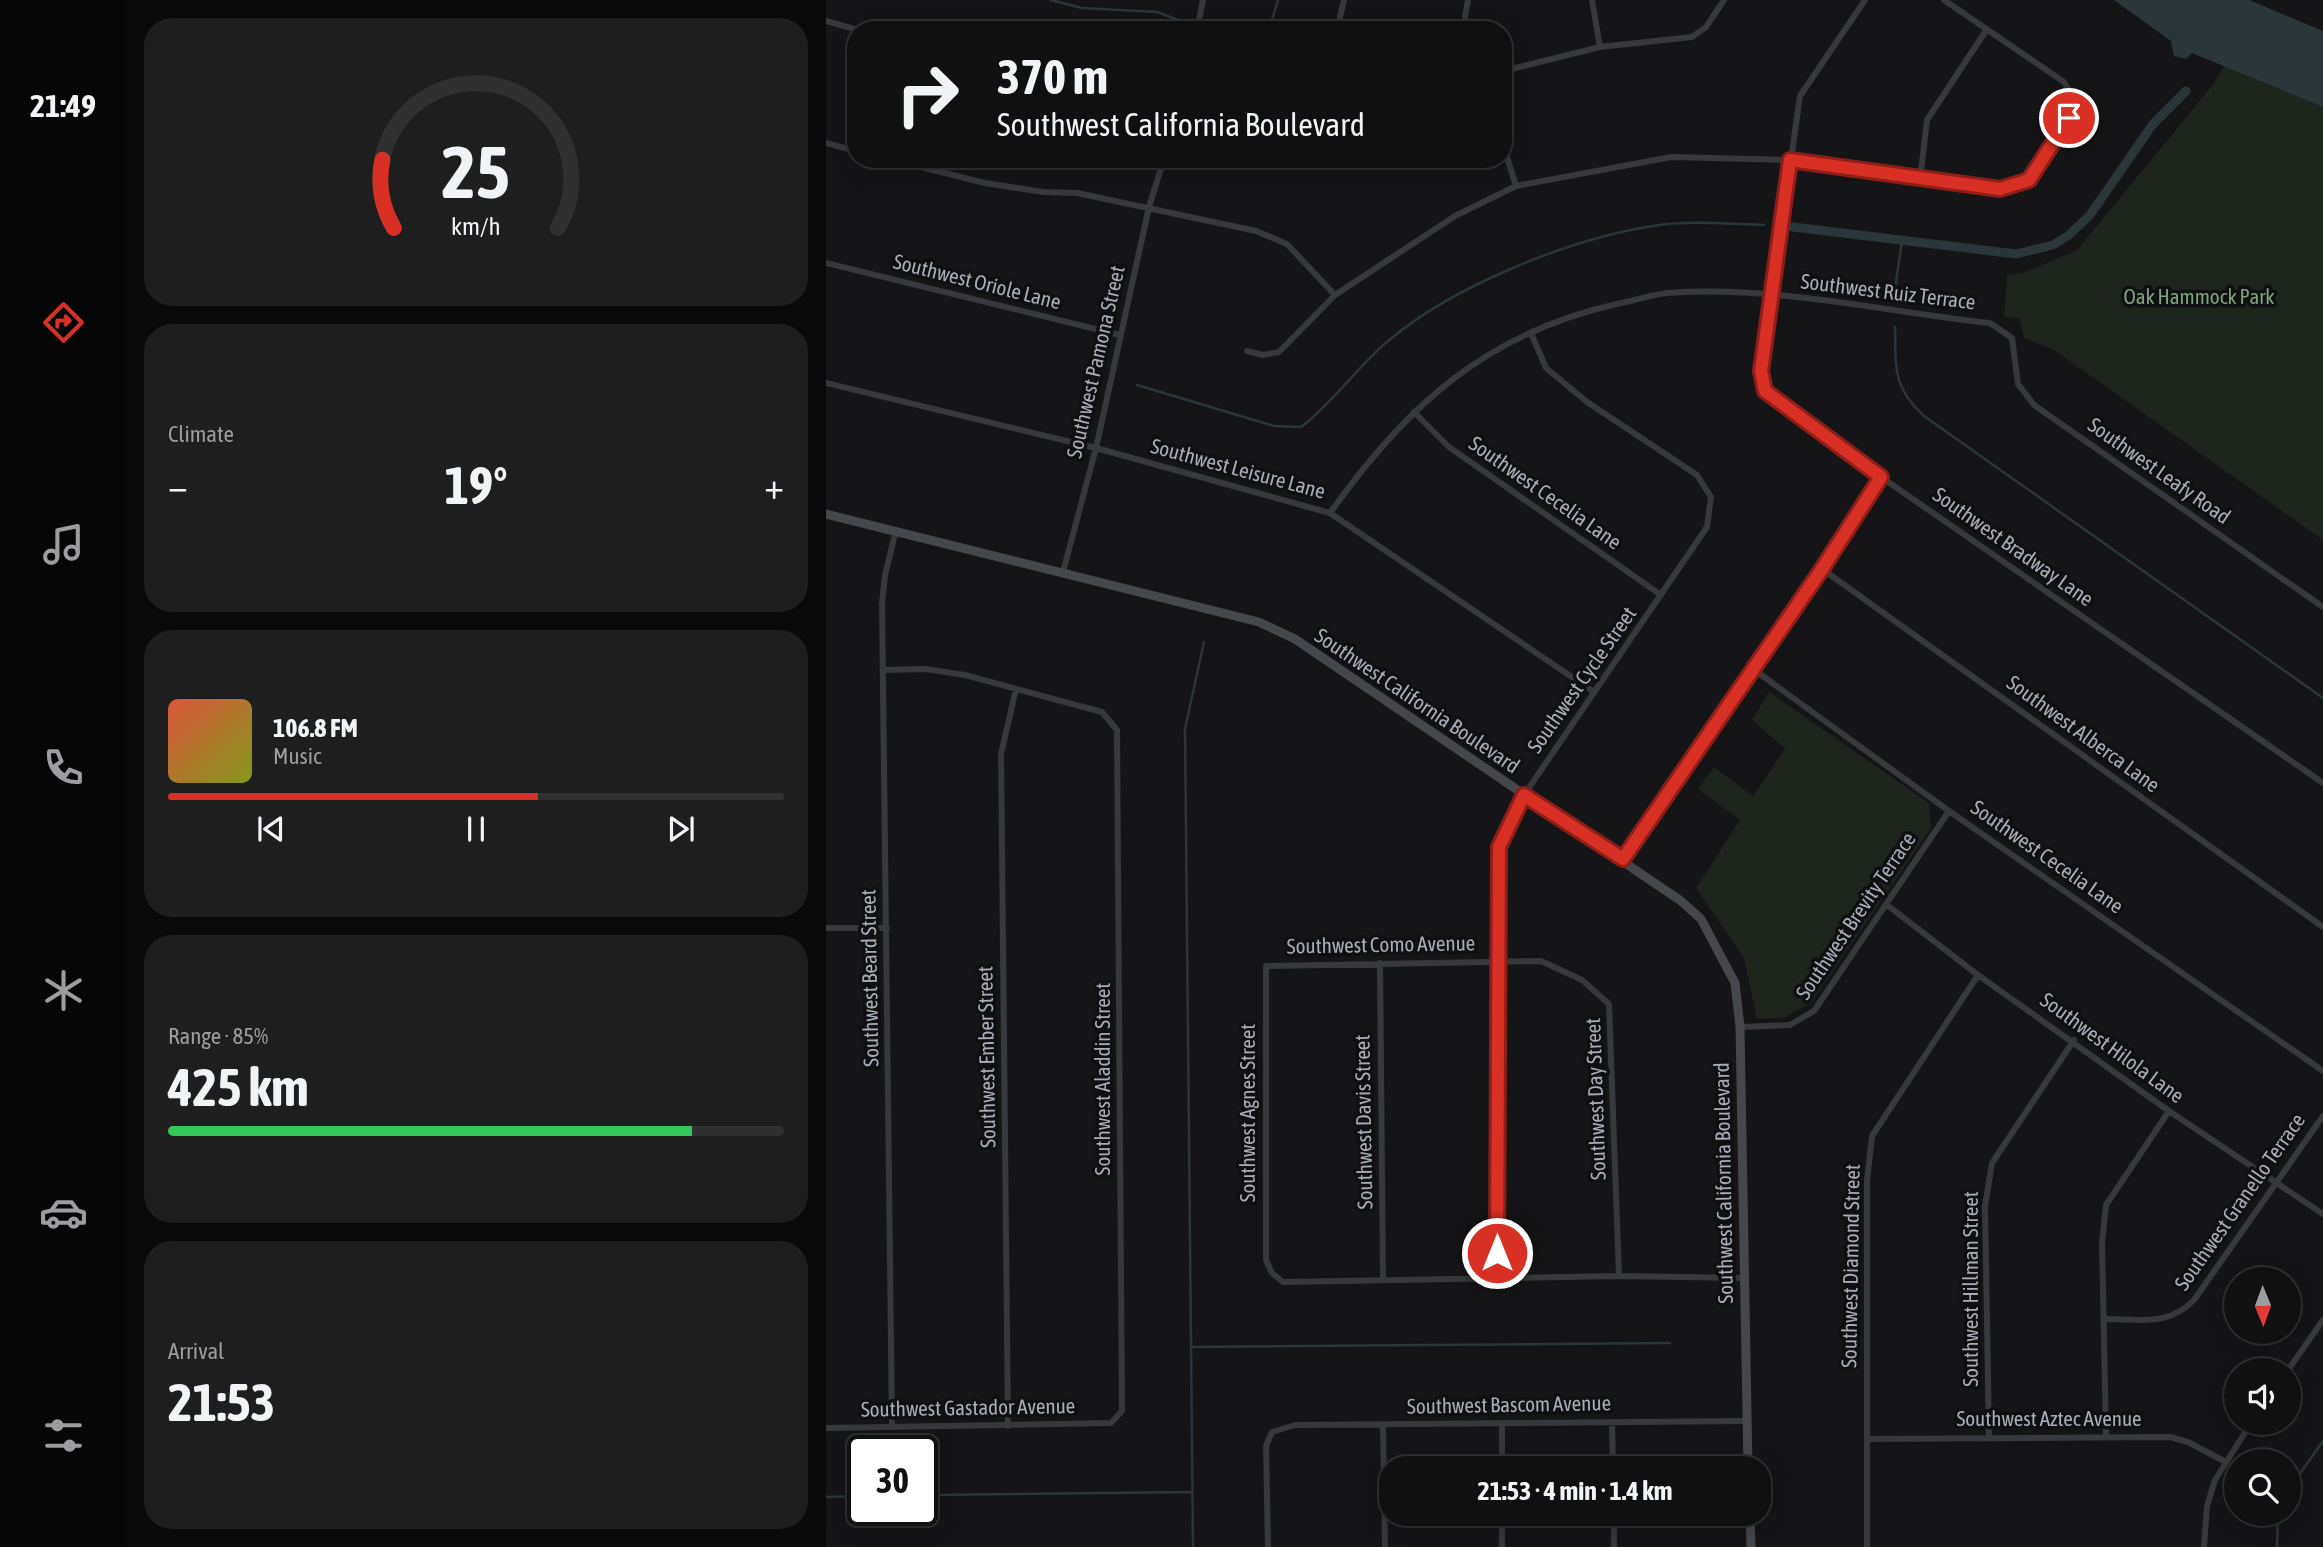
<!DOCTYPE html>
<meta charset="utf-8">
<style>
body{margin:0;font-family:"Asap Condensed",sans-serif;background:#1e1e1f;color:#f1f3f6;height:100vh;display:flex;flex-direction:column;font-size:26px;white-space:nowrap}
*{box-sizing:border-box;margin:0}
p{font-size:23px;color:#9c9d9f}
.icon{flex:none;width:38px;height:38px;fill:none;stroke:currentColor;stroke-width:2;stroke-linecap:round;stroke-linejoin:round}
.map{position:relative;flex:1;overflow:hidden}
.sheet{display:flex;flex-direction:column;gap:18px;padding:18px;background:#090909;width:700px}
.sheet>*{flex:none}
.top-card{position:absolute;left:21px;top:21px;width:665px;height:147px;border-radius:28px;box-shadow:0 4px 18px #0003,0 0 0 2px #303031;background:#101011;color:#f1f3f6;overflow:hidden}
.needle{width:46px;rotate:179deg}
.fabs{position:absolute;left:1398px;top:1267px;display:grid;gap:14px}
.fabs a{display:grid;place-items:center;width:77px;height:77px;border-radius:50%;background:#101011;box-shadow:0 4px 18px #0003,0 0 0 2px #303031;font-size:35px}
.speed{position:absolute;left:21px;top:1435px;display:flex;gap:14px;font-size:35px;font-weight:700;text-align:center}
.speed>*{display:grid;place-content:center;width:91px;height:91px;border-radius:50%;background:#101011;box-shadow:0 4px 18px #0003,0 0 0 2px #303031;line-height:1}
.speed .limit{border:4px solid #111;border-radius:10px;background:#fff;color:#111}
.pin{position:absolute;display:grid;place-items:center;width:60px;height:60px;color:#fff;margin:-30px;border:4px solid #fff;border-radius:50%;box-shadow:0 2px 7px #0007}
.me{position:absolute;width:77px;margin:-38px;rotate:0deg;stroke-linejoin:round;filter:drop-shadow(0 0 5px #0008)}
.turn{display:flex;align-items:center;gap:24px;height:147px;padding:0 35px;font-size:32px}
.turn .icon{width:91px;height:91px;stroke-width:2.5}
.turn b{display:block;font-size:49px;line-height:60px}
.big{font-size:52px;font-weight:700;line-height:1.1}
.sheet .tile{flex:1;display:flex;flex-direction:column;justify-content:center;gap:10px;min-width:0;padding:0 24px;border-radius:28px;background:#1e1e1f}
.sheet .dial{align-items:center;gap:0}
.dial svg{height:182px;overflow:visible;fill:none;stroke:#303031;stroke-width:7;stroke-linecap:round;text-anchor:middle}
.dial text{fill:#f1f3f6;stroke:none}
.song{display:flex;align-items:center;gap:21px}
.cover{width:84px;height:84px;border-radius:10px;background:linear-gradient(135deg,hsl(10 70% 55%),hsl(70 70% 35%))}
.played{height:7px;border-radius:4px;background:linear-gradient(90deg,#d93025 60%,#303031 60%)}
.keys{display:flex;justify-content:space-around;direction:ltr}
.heat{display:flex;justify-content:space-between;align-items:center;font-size:38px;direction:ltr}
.charge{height:10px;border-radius:5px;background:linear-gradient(90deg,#34c759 85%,#303031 0)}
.trip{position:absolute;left:553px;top:1456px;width:392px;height:70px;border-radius:28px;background:#101011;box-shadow:0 4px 18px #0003,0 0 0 2px #303031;font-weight:700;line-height:70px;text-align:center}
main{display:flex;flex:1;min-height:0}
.menu{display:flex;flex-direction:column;width:126px;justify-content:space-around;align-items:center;background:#060607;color:#9c9d9f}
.menu .icon{width:49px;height:49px}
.menu .selected{color:#d93025}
.menu b{font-size:32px;color:#f1f3f6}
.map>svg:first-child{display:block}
.green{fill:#1d251d}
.water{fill:#2b363b}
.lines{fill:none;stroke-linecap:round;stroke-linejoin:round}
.stream{stroke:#2b363b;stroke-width:2.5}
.canal{stroke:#2b363b;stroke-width:9}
.street{stroke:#36383c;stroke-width:6}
.secondary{stroke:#44474c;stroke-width:9}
.route-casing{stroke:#8d1f18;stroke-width:18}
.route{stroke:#d93025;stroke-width:12}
.labels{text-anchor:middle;stroke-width:7;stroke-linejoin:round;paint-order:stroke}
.street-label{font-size:21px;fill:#a7adb8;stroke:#101012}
.park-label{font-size:21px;fill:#7ea37d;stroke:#101012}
</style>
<main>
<nav class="menu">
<b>21:49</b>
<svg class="icon selected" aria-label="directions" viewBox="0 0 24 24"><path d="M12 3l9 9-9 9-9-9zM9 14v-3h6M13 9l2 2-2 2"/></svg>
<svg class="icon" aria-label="music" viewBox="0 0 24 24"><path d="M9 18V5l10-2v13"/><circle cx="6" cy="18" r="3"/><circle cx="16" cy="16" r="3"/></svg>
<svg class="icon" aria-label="phone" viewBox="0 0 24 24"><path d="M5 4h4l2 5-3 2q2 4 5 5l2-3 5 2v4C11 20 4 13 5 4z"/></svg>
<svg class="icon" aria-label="climate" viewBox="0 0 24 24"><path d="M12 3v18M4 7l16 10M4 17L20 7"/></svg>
<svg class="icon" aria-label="car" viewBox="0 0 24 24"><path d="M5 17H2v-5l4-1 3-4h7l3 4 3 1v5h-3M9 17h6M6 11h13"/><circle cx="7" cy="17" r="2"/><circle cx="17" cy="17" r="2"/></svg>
<svg class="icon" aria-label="filters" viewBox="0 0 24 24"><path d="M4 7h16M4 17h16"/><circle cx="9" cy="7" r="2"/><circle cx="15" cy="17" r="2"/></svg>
</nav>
<section class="sheet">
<div class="tile dial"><svg viewBox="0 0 100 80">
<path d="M14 69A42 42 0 1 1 86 69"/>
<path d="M14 69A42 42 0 0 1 9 39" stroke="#d93025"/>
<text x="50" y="56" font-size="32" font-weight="700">25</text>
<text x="50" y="72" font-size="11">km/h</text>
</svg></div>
<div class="tile"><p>Climate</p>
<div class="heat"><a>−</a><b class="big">19°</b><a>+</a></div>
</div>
<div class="tile">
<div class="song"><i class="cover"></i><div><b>106.8 FM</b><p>Music</p></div></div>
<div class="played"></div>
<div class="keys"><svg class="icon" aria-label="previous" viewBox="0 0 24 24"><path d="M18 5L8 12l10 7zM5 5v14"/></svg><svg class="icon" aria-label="pause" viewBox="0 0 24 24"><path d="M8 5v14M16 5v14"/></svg><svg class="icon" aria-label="next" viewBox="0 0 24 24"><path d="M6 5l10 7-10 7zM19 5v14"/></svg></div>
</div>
<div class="tile"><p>Range · 85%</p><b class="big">425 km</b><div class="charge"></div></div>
<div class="tile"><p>Arrival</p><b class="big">21:53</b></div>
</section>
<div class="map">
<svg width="1497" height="1547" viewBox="0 0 1497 1547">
<rect width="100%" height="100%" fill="#151517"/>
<path class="green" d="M1398,66L1497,107V540L1228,350L1198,338L1193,318L1178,317L1181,275L1197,273L1251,250L1385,87Z
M943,692L1103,803L1105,828L985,1003L957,1018L931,1019L918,958L870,888L914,820L872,789L888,767L927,796L959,749L926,720Z"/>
<path class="water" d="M1288,0H1423L1497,31V107L1366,53L1360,59L1348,56L1345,41Z"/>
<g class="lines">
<path class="stream" d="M225,0L256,8L331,12L363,24
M443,30L452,0
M1068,296L1076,241
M1069,327C1070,367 1066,387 1098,416L1497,698
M311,385L448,426L475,427C507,403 531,367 562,341C627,286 743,239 827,226C862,220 902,224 938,225
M365,1347L844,1343
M1463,1489L1497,1441
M96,1495L366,1492
M0,1497L37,1496
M367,1547L359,729L378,642
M1451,1547L1452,1514"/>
<path class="canal" d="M967,227L1190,254L1227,245L1243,235L1264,215L1327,124L1360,91"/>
<path class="street" d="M766,0L774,47
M1039,0L974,96L935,371L939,391L1055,477L1497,783
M0,21L32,30
M371,30L377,0
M511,30L518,0
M640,30L639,16L642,0
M677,71L774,47L866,37L880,27L898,0
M0,143L30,151
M677,144L690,186
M63,159L159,183L217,192L251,193L430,231L461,244L509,295
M1094,180L1101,120L1161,29
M0,263L294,335
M421,351L437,355L453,352L509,295L629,216L690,186L845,157L963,160L1174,189L1203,180L1243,118L1248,98L1238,82L1118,0
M0,383L270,448L504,513L768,692
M588,412L623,447L835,595
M504,513C580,406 660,333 791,304C808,301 826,294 843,293C946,285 1061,312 1164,323L1186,338L1192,384L1208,405L1497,607
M996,569L1497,927
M237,572L270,448L323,207L338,159
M927,669L1123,811L1497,1071
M797,859L996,569L1055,477
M1060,904L1152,975L1343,1111L1497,1214
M0,928H61
M554,963L557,1280
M914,1027L964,1025L988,1011L1123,811
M793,1276L783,1004L756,980L715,961L440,966V1260L446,1273L457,1282L793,1276L916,1278
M671,1279L673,847L698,795L881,527L885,497L871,475L761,402L720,368L705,333
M1279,1319C1313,1319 1342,1327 1368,1300L1497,1116
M1462,1370L1497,1320
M786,1422L787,1468
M676,1423V1468
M557,1424L559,1547
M182,1426L175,754L190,689
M66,1427L56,603L59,575L70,530
M0,1428L285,1423L296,1411L291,730L276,712L139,675L99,669L57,670
M1280,1436L1276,1243L1280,1205L1343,1111
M1163,1437L1159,1206L1166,1163L1248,1040
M1042,1439L1344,1437L1362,1442L1398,1461
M676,1514V1547
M788,1514V1547
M442,1547L440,1446L446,1432L469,1425L921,1421
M1041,1547V1181L1046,1136L1152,975
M1378,1547L1381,1506L1389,1480L1425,1423"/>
<path class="secondary" d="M0,514L433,622L469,639L855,901L875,919L909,983L914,1027L922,1468
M924,1514L925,1547"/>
</g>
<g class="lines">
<defs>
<path id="route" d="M671,1253L673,847L698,795L797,859L996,569L1055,477L939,391L935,371L964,160L1174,189L1203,180L1243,118"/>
</defs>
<use href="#route" class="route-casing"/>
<use href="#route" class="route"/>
</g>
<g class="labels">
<g class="street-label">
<text transform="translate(151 282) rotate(14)" y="7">Southwest Oriole Lane</text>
<text transform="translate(1062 292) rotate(7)" y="7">Southwest Ruiz Terrace</text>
<text transform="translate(270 362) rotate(-77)" y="7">Southwest Pamona Street</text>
<text transform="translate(412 469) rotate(15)" y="7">Southwest Leisure Lane</text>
<text transform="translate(1333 471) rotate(35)" y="7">Southwest Leafy Road</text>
<text transform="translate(719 493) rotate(35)" y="7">Southwest Cecelia Lane</text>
<text transform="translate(1187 547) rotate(35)" y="7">Southwest Bradway Lane</text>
<text transform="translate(756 680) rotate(-55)" y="7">Southwest Cycle Street</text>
<text transform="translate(591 701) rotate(34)" y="7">Southwest California Boulevard</text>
<text transform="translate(1257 734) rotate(36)" y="7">Southwest Alberca Lane</text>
<text transform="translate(1221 857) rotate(35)" y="7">Southwest Cecelia Lane</text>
<text transform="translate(1030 916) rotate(-56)" y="7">Southwest Brevity Terrace</text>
<text transform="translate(555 945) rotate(-1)" y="7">Southwest Como Avenue</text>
<text transform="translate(44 978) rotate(-91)" y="7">Southwest Beard Street</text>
<text transform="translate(1286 1048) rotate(36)" y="7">Southwest Hilola Lane</text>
<text transform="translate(161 1057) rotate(-91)" y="7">Southwest Ember Street</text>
<text transform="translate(277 1079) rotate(-90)" y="7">Southwest Aladdin Street</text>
<text transform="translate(770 1099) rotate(-92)" y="7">Southwest Day Street</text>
<text transform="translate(422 1113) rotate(-90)" y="7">Southwest Agnes Street</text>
<text transform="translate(538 1122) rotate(-91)" y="7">Southwest Davis Street</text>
<text transform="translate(898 1183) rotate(-91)" y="7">Southwest California Boulevard</text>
<text transform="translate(1414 1202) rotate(-55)" y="7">Southwest Granello Terrace</text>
<text transform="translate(1025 1266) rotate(-89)" y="7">Southwest Diamond Street</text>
<text transform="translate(1145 1289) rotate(-90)" y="7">Southwest Hillman Street</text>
<text transform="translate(683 1405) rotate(-1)" y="7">Southwest Bascom Avenue</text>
<text transform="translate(142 1408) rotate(-1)" y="7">Southwest Gastador Avenue</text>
<text x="1223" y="1426">Southwest Aztec Avenue</text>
</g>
<g class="park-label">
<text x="1373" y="304">Oak Hammock Park</text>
</g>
</g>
</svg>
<div class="fabs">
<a><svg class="needle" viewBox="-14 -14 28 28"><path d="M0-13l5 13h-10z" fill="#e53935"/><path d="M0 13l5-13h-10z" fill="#9c9d9f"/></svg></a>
<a><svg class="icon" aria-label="sound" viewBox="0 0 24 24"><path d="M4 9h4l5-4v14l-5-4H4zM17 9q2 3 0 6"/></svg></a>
<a><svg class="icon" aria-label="search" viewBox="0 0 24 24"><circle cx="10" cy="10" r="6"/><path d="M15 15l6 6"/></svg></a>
</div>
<div class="speed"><div class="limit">30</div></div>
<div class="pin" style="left:1243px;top:118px;background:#d93025"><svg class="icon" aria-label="arrive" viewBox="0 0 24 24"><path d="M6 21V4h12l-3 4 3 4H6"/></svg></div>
<svg class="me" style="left:671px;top:1253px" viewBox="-20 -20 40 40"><circle r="17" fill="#d93025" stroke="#fff" stroke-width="3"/><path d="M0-11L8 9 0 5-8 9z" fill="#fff"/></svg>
<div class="trip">21:53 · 4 min · 1.4 km</div>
<div class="top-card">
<div class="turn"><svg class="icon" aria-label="right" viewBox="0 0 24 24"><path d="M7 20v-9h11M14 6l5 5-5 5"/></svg><div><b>370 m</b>Southwest California Boulevard</div></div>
</div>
</div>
</main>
